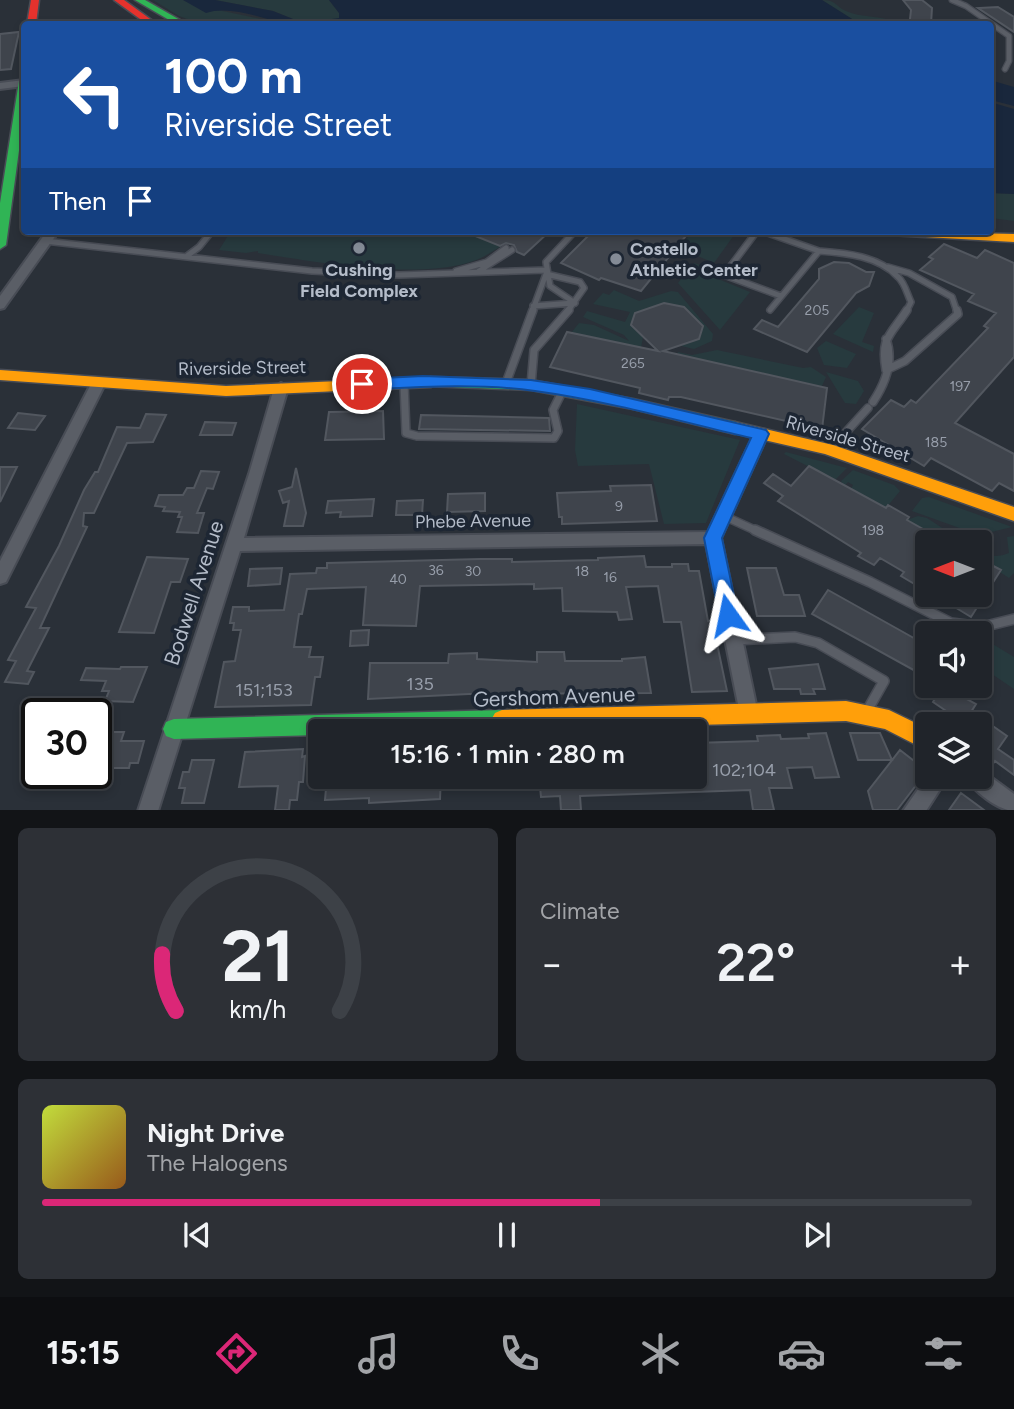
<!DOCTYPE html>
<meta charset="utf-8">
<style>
body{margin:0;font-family:Figtree,sans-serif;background:#2d3036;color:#f1f3f6;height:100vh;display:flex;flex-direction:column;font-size:26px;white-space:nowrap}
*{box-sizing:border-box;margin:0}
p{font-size:23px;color:#a2a4a8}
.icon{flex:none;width:38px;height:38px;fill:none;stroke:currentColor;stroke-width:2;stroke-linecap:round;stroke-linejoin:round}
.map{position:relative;height:810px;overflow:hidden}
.details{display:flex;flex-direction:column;gap:18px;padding:18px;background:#121417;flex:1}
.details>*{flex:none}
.hud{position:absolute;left:21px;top:21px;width:973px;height:214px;border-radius:7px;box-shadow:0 4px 10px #0003,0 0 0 2px #3d4147;background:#1a4fa0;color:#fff;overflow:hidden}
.needle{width:46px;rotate:270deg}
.fabs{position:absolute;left:915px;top:530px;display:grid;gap:14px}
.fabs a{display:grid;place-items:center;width:77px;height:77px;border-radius:7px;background:#20242a;box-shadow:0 4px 10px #0003,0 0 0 2px #3d4147;font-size:35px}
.speed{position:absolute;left:21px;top:698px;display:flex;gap:14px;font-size:35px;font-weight:700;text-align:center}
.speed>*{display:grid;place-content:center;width:91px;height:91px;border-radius:50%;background:#20242a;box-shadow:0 4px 10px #0003,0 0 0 2px #3d4147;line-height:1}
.speed .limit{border:4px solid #111;border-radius:10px;background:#fff;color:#111}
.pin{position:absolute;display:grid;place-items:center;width:60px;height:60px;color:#fff;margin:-30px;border:4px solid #fff;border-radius:50%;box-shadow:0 2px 7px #0007}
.me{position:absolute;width:77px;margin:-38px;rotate:348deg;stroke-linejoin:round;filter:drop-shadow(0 0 5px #0008)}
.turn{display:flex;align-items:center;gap:24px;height:147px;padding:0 28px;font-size:32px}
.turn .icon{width:91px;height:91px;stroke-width:2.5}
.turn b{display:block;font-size:49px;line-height:60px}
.then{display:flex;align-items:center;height:66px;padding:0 28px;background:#0003;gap:14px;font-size:26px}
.big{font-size:52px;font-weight:600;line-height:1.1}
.details .tile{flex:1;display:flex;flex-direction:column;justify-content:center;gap:10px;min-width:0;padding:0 24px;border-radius:10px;background:#2d3036}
.details .dial{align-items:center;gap:0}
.dial svg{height:182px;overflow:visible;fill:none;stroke:#3d4147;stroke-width:7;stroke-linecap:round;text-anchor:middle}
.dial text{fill:#f1f3f6;stroke:none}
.song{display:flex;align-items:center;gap:21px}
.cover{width:84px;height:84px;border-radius:10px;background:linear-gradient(135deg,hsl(70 70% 55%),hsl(30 70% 35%))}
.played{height:7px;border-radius:4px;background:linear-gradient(90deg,#db2777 60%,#3d4147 60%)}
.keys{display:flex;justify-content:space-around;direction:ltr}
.heat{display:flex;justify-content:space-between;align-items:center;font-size:38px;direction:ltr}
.details .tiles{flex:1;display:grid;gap:18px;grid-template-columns:1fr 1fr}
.tile:last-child{grid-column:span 2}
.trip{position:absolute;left:308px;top:719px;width:399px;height:70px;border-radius:7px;background:#20242a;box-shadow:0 4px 10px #0003,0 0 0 2px #3d4147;font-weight:600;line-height:70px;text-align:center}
.tabs{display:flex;height:112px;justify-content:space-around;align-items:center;background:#0d0e11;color:#a2a4a8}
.tabs .icon{width:49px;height:49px}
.tabs .current{color:#db2777}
.tabs b{font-size:32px;color:#f1f3f6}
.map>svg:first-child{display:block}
.green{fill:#273a3e}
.water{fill:#19273c}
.building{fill:#3f444c;stroke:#52575f;stroke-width:2}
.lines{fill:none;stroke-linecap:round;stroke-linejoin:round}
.lane-far3-casing{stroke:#484c55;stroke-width:7}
.lane-far2-casing{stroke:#484c55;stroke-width:8}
.lane-far1-casing{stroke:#484c55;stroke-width:10}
.lane-casing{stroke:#484c55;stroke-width:12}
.street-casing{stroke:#484c55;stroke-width:4}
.fast-casing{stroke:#484c55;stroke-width:3}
.slow-casing{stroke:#484c55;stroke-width:3}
.jam-casing{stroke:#484c55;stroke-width:3}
.lane-far3{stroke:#5a5e66;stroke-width:4.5}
.lane-far2{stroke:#5a5e66;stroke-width:5}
.lane-far1{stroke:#5a5e66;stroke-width:7}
.lane{stroke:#5a5e66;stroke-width:9}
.street{fill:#5a5e66;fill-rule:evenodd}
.fast{fill:#30b455;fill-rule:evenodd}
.slow{fill:#ff9f0a;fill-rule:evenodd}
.jam{fill:#e5322d;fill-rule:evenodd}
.route{fill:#1a73e8;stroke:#114b97;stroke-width:2}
.poi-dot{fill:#848b96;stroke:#1d2633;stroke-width:2.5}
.labels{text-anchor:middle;stroke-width:7;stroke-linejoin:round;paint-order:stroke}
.number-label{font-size:14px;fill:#979eaa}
.poi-label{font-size:18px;font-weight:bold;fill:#b4bcc9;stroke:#1d2633;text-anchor:start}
.street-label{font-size:18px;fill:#b4bcc9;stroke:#1d2633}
.near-number-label{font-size:18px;fill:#979eaa}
.near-street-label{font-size:21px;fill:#b4bcc9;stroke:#1d2633}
</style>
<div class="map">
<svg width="1014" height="811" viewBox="0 0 1014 811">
<rect width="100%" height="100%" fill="#2a3038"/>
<path class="green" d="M153,0H183L199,6L285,24H201L179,16Z
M215,0H329L339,13V19L303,23L273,11Z
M822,0C833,0 834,3 842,9C859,19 881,14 899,24H860Z
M991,193L1014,194V221L991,218Z
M231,231H466L465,233L501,246C490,253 480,260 467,263C411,279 315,262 258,253V251L246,253L219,250Z
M693,231H737L714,263L679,248Z
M694,263L710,268L706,274L750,292L720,330L678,283Z
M614,290L639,301L671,291L678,292L713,334L712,341L694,349L643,337L641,348L571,333L579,323L594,325L629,341L624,335L583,317L587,311L625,322L630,312L593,304L603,293L609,295Z
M859,307L874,313L862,342L874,346L873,352L833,334Z
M826,341L856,354L847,368L824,365L817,348Z
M717,350L803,368L811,367L826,377L822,386L677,356L678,352L692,355Z
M826,372L858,381L864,391L856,404L845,403Z
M577,404L740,440L706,523L664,524L649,464L578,466L575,450Z
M786,452L847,468L835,480L784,454Z
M853,470L894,485L900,491L886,508L851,489L853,485L848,482L844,486L841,481Z
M929,497L1012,527L979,535L912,511L922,498Z
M918,516L927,518L959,539L946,542L907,520Z
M1014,536V573L1009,578L980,559V549C988,558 999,557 1009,553L1007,537Z
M986,640L1014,657V689L980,666V648Z"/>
<path class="water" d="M183,0H215L273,11L303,23L339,18V13L329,0H822L860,24H285C262,18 229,5 206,13Z
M990,80L1014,87V106L991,100Z
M990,102L1014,109V194L991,193Z"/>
<path class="building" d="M903,0H922L932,8L931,24H916L910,19L911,10Z
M998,7L1014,17V32L978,8Z
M19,32L11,69L0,70V34Z
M463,231H550L524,255L517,252L514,245L506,243L500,246Z
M593,231H690L641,291L601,278L599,280L561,263Z
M944,244L977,258L985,250L1014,263V357L955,423L1014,454V491L999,483L992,491L931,458L924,466L862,429L891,400L904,407L911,400L916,403L988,328L984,326L996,313L968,301L974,294L920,270L933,259L929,257Z
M834,262L849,263L866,272H874L869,286L856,293L807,352L754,329L762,320L778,327L819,279V269Z
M664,303L684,307L703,326L699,339L663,351L827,388L822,429L795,425V423L681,397H669L668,400L639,393L640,388L550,367L567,332L658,351L631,325L635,313Z
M383,411L384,439L325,440L329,412Z
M18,413L45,416L35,430L8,428Z
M146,414L166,415L153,442L127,443L94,513H84L83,526L87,527L40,628H49L27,671L34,672L28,684L5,682L16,661L8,660L36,608L26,607L59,546L84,490L95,472H98L117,427L140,428Z
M421,415L549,418L550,431L419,429Z
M205,422L236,423L232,435H200Z
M809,466L886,508L888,505L909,517L907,520L946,542H928V592L901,576L904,572L880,558L874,565L858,556L861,553L778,501L783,496L764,483L773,474L791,486Z
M0,467H17L0,502Z
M296,468L306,513L303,526H284L289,501L283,503L279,491L292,487Z
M201,471L219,472L213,489L207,488L197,513H204L198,533L177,532L182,517H178L180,512L163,511L165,507L155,506L159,495H183L187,488H194Z
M651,485L657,521L562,524V517H559L557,493L611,491L610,486Z
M485,493V511L447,512L448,494Z
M374,499L372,516L340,517L341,512L326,513L328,501Z
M423,500L422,515H396L397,501Z
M644,556L646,567H672V564H688L689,571H699L708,621L712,620L727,691L692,692L681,622H664L658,586L626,587L632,619L619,620L617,612L563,611L562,588L534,589V584L420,586L416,626L363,625L366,587L334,588L307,589L302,614H299L294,647H311L309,657H323L320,677H315L311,705L215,707L224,662L235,661L241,630H233L234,623H230L233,607H249V611L284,610L290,574L316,573L317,568H327V563L480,559H512V562L598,560V558Z
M147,557L188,559L180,582H171L154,633L119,632Z
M980,559L1001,570L971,617L935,595H980Z
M282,568L280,584L248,586L250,569Z
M747,568H776L784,595H799L805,616H757Z
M828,590L928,646V678L812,614Z
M369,630L368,645L350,646L351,631Z
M537,652H564L565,661H622V659L645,657L651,693L469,694L368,699L370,663H448L449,654L477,653V659L537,662Z
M818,664L825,689H813L815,694H801L800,689H774L769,669Z
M121,667H147L133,702L105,701L109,691H102L106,681L81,680L86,668L120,669Z
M943,686L976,704L964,723L933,702Z
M980,717L1007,736L998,749L1014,760V775L995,761L988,770L980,764Z
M111,732H124L121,741H144L138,763H130L129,768H96L104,741H108Z
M826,733L839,777L815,778L812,767L787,768L792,788H769L774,810H753L750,790L580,796L581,810H561L560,796L541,797L539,777H695V743L758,741L757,736L780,735L781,739L809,738L808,734Z
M850,733H880L892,760H858Z
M303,749L302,757L305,756L303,782H299L297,800H290L289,810H275L278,786L239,787L245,752Z
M900,750L927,771L897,810H873L868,791Z
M192,760H214L204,803H182L185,788H179L183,772H189Z
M327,777H441L440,799L369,803V798L325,800Z
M961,793L984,810H949Z"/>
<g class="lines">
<defs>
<path id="lane-far3" d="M952,0L966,6L1009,36V61L1005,69"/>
<path id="lane-far2" d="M575,231L546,262L550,286L575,303
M757,231L724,275L781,296
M762,231L819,251
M45,241L312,271L399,275L546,270
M187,256L199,247L212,231
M888,267L909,273L952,297L957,312
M456,271L487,262L506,248
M479,271L512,250
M546,274L580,282L584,288L567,312
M533,306L574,303
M770,310L819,251C846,253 879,256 898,277C905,283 907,294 911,302L906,312
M532,312L546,274"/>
<path id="lane-far1" d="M886,370C880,337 891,335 907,310
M886,370L905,361L958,314L957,310
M404,383L406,433L417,436L554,438L558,431L553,410L563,390
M506,383L533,310
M531,385L534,350L569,310
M873,402C885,384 894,361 886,339
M834,452L838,441L868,408
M724,516L759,532"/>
<path id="lane" d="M755,530L870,582L951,623L982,627L1014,619
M734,640L795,637L818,643L884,681L867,711"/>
<path id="street" d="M24,80V86L0,89V83Z
M47,231H59L4,308L0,309V296Z
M98,379L105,384L6,582L0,584V561L91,384Z
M281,383L288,388L244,538L708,532L754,434L761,429L766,430L768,434L721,538L758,714L756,720L749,723L742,720L740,714L706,544L240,551L158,811H138L249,474L274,388Z
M980,769L1014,794V811C1000,811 972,791 966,777H980Z
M928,775V777H948L926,811H903Z"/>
<path id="fast" d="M135,0H145L187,24H176Z
M24,78V114L6,245L0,249V203L19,81Z
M431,377L531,380L633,399L735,422L743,428L735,434L633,409L531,390L426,386L423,382Z
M502,710L509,713L513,720L509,727L502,730L320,732V735L174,739L166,736L163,729L166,722L174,719Z"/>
<path id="slow" d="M884,231L1014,234V242L890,235Z
M0,370L226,386L431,377L439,382L431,387L226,396L0,380Z
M735,422L833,445L1014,507V521L825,454L729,432L727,428Z
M846,701L889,710L928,729V751L885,729L846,721L502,730L495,727L491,720L495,713L502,710Z"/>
<path id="jam" d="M31,0H39L36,24H27Z
M114,0H124L157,24H147Z"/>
</defs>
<use href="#lane-far3" class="lane-far3-casing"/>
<use href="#lane-far2" class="lane-far2-casing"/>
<use href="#lane-far1" class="lane-far1-casing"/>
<use href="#lane" class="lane-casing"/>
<use href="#street" class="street-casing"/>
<use href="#fast" class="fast-casing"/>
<use href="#slow" class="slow-casing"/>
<use href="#jam" class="jam-casing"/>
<use href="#lane-far3" class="lane-far3"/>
<use href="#lane-far2" class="lane-far2"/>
<use href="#lane-far1" class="lane-far1"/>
<use href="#lane" class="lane"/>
<use href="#street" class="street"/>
<use href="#fast" class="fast"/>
<use href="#slow" class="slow"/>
<use href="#jam" class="jam"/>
</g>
<path class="route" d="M423,376L531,380L590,389L766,430L769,434L722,538L738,615L735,621L728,623L721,621L719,615L704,538L751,438C679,421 608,401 535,391C478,383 419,387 362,390L354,384L362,379Z"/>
<g class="poi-dot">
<circle cx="359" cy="248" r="7"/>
<circle cx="616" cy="259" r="7"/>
</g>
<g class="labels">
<g class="number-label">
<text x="817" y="315">205</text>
<text x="633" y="368">265</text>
<text x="960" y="391">197</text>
<text x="936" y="447">185</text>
<text x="619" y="511">9</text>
<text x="873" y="535">198</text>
<text x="436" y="575">36</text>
<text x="473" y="576">30</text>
<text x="582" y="576">18</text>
<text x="610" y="582">16</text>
<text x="398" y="584">40</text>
</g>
<g class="poi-label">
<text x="630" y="255">Costello<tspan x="630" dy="21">Athletic Center</tspan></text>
<text x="359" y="276" text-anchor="middle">Cushing<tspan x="359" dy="21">Field Complex</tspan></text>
</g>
<g class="street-label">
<text transform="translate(242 368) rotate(-1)" y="6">Riverside Street</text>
<text transform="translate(848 439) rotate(16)" y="6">Riverside Street</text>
<text transform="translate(473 521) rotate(-1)" y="6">Phebe Avenue</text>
</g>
<g class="near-number-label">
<text x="420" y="690">135</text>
<text x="264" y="696">151;153</text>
<text x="744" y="776">102;104</text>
</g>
<g class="near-street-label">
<text transform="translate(194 593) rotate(-72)" y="7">Bodwell Avenue</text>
<text transform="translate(554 697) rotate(-2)" y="7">Gershom Avenue</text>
</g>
</g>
</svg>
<div class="fabs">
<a><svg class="needle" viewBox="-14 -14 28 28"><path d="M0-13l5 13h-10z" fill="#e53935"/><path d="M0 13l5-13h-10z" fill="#a2a4a8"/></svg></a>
<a><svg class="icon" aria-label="sound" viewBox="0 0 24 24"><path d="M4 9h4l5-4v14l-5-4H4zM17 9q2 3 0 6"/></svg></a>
<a><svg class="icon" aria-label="layers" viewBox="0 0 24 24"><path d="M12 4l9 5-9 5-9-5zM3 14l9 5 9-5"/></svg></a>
</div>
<div class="speed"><div class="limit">30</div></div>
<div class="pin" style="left:362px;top:384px;background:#d93025"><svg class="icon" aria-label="arrive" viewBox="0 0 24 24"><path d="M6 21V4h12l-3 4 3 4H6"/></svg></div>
<svg class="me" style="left:728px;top:615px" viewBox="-20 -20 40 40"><path d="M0-17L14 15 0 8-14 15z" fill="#1a73e8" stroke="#fff" stroke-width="4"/></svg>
<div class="trip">15:16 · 1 min · 280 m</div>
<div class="hud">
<div class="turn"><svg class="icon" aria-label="left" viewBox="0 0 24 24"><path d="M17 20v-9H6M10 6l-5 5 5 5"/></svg><div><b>100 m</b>Riverside Street</div></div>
<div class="then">Then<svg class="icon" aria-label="arrive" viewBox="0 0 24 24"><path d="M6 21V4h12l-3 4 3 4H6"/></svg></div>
</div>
</div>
<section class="details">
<div class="tiles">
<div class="tile dial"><svg viewBox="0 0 100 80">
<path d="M14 69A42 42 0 1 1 86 69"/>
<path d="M14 69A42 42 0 0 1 8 44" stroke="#db2777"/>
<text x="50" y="56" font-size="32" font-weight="700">21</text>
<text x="50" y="72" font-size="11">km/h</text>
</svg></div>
<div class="tile"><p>Climate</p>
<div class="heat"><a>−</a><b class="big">22°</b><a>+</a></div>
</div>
<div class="tile">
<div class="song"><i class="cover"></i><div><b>Night Drive</b><p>The Halogens</p></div></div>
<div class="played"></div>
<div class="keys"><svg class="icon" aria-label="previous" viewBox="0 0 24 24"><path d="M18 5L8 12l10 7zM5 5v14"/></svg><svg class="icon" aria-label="pause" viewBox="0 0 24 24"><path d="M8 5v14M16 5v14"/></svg><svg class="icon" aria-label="next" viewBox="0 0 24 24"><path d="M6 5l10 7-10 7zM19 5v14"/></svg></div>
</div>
</div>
</section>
<nav class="tabs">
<b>15:15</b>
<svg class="icon current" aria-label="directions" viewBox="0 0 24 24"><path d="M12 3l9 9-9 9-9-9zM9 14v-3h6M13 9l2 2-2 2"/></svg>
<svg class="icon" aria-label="music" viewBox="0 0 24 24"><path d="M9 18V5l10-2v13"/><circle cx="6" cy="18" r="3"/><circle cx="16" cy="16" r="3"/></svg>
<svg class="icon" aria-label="phone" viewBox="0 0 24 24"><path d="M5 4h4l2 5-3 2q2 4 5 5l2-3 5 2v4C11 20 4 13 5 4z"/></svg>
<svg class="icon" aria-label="climate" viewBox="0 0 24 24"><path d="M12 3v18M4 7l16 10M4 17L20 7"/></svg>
<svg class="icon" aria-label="car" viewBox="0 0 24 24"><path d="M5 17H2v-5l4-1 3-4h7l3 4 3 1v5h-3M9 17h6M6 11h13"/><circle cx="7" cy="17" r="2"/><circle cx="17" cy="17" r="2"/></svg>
<svg class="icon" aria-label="filters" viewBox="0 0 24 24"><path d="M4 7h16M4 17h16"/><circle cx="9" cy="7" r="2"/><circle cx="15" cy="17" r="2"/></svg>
</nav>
